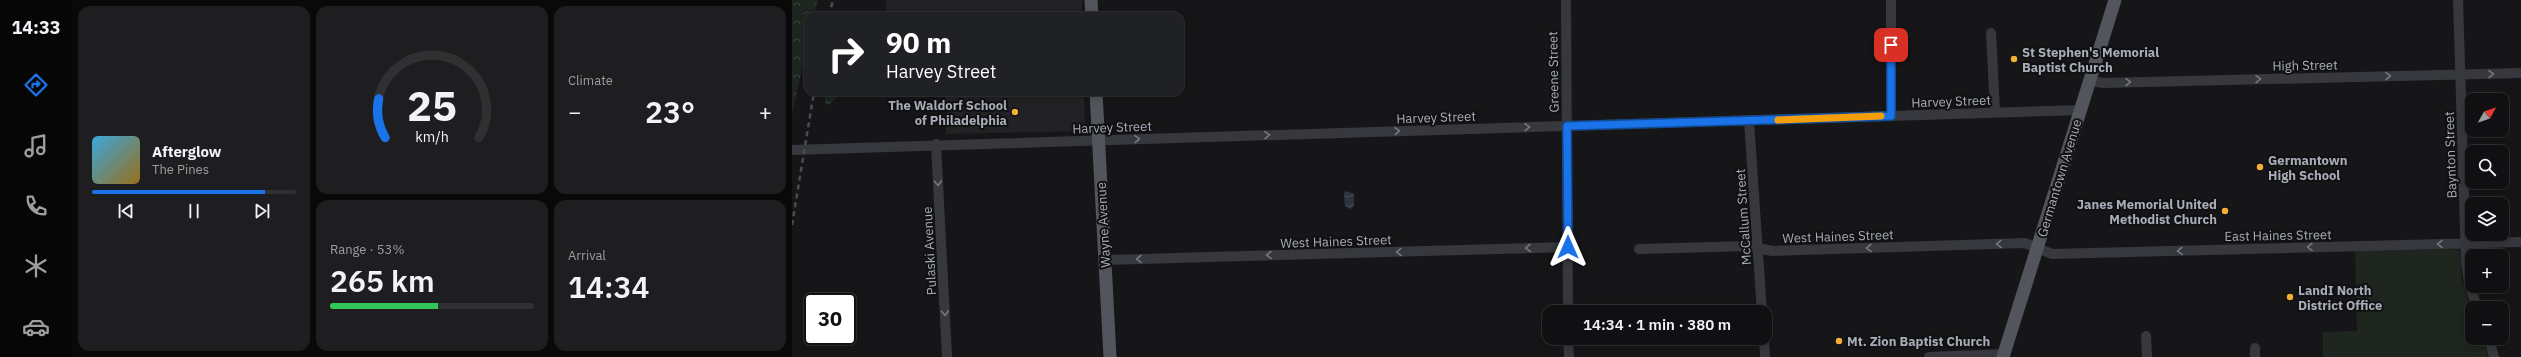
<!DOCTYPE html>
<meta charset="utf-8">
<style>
body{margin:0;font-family:"IBM Plex Sans",sans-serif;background:#1e1e20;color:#f1f3f6;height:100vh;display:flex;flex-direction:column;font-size:15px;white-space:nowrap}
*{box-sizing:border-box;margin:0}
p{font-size:13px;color:#9c9d9f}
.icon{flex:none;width:22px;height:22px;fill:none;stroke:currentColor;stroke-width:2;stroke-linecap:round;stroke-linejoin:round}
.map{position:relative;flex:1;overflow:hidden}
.drawer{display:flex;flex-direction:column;gap:6px;padding:6px;background:#09090a;width:720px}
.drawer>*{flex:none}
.hud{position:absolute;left:12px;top:12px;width:380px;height:84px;border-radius:12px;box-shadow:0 2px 10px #0003,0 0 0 1px #303032;background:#202124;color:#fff;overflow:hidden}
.needle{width:26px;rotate:50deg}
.fabs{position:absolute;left:1673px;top:93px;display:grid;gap:8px}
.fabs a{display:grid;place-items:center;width:44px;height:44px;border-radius:8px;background:#101012;box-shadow:0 2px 10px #0003,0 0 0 1px #303032;font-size:20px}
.speed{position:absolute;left:12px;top:293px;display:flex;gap:8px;font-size:20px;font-weight:700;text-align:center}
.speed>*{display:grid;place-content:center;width:52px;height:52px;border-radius:50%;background:#101012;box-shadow:0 2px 10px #0003,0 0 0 1px #303032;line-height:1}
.speed .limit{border:2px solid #111;border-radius:6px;background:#fff;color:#111}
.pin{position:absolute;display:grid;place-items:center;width:34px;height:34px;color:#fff;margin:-17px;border-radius:8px;box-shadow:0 2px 6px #0006}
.me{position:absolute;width:44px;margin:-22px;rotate:0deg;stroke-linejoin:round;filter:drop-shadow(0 0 3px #0008)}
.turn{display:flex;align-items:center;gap:14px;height:84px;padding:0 16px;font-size:18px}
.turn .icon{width:52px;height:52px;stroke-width:2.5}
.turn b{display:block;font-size:28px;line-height:34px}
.big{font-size:30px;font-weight:600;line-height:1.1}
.drawer .widget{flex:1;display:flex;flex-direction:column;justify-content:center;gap:6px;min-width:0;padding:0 14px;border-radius:12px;background:#1e1e20}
.drawer .dial{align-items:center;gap:0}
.dial svg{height:104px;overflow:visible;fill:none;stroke:#303032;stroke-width:7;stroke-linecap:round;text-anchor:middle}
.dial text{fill:#f1f3f6;stroke:none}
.song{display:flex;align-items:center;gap:12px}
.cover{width:48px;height:48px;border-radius:6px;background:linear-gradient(135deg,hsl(200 70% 55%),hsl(40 70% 35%))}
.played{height:4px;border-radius:2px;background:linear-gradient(90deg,#1a73e8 85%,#303032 85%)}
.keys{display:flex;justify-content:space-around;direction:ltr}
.heat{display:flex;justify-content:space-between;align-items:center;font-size:22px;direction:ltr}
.charge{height:6px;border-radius:3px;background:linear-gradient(90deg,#34c759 53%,#303032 0)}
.drawer .tiles{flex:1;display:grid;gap:6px;grid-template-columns:repeat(3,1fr)}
.widget:first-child{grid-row:span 2}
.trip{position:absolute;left:750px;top:305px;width:230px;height:40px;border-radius:12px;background:#101012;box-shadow:0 2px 10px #0003,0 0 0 1px #303032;font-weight:600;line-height:40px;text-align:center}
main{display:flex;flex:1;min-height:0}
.menu{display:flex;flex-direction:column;width:72px;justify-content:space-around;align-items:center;background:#060607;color:#9c9d9f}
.menu .icon{width:28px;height:28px}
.menu .active{color:#1a73e8}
.menu b{font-size:18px;color:#f1f3f6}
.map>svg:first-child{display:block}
.built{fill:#222225}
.forest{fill:url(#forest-crowns)}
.green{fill:#1e261f}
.water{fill:url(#water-waves)}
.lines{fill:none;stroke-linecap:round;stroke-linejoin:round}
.minor{stroke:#37383d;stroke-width:10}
.major{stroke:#53555c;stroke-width:13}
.rail{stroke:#4a4c52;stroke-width:2.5;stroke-dasharray:5 4;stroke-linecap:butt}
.oneway{stroke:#757881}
.route-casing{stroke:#114b97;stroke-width:10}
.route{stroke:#1a73e8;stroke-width:7}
.slow{stroke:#f59e0b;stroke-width:7}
.poi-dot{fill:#f2b134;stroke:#111113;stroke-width:1.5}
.labels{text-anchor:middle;stroke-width:4;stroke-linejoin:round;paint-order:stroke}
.poi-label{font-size:13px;font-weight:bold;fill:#a8adb8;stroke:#111113;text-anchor:start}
.street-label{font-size:13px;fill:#a8adb8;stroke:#111113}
</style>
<main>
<nav class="menu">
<b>14:33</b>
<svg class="icon active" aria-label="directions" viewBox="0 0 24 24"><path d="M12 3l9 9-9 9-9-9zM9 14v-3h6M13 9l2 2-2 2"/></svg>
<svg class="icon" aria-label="music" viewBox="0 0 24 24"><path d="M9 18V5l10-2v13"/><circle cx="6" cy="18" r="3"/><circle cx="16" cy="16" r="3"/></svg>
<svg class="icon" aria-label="phone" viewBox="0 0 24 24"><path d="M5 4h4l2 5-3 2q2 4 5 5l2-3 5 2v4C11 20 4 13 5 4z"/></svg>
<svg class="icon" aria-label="climate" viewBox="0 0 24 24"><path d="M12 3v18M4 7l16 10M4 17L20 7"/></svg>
<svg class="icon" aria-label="car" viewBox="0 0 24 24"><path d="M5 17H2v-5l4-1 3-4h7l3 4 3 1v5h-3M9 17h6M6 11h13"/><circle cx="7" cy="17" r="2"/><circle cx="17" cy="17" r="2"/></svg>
</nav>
<section class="drawer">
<div class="tiles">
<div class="widget">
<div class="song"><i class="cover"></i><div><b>Afterglow</b><p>The Pines</p></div></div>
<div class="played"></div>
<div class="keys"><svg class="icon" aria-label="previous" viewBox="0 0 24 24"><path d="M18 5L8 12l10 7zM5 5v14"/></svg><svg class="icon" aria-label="pause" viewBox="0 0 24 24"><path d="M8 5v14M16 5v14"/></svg><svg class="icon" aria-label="next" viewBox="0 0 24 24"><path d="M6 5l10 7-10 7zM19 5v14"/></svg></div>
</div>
<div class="widget dial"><svg viewBox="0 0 100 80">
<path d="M14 69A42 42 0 1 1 86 69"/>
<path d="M14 69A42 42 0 0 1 9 39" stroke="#1a73e8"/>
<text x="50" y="56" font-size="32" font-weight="700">25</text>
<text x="50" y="72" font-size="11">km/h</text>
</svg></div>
<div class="widget"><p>Climate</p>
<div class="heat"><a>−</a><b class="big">23°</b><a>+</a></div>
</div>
<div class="widget"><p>Range · 53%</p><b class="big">265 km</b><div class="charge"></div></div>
<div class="widget"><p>Arrival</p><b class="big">14:34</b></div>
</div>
</section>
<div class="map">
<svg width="1729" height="357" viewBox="0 0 1729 357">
<defs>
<pattern id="forest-crowns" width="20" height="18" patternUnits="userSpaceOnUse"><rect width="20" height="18" fill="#1e261f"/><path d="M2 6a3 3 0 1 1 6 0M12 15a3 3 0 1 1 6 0" fill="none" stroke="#3c433d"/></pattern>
<pattern id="water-waves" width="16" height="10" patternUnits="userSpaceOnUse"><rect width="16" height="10" fill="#2c353c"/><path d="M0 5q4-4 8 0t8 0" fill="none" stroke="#485056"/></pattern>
</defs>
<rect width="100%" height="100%" fill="#161618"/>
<path class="built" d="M94,0H290V16H94Z
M153,92H292L293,131L154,134Z"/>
<path class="forest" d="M0,0H26L22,16H16V43L0,114Z
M33,92H51L37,105L33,103Z
M153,92H171L160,98Z"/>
<path class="green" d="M1664,249L1668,252L1670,281L1680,312V338H1691L1696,357H1531V332L1565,331L1563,251Z"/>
<path class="water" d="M554,191L562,194V206L559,209L553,206L552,193Z"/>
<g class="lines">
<path class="minor" d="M774,0L776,312
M1099,0V116
M1666,0L1674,262L1677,283L1685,308
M1199,33L1203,112
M1297,81L1312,83L1729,73
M957,121L970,312
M144,144L155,357
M0,150L1288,110
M847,249L957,246L980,251L1233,243L1260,254L1729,242
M313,260L775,247
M1354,336L1355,357
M776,338L777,357
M972,338L973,357
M1697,338L1702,357
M1463,348V357
M1137,357L1212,354"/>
<path class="major" d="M299,0L300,16
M304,92L318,357
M1211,357L1323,0"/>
<path class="rail" d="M37,16L41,0
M0,225L22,92"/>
</g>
<defs><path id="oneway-chevron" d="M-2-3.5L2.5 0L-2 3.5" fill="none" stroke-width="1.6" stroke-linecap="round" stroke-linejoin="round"/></defs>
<g class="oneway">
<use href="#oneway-chevron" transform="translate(1699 74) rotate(-1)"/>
<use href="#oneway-chevron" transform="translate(1596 76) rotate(-1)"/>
<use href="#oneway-chevron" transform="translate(1466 79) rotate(-1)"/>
<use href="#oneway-chevron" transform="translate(1336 82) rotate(-1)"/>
<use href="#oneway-chevron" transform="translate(735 127) rotate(-2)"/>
<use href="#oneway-chevron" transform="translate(605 131) rotate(-2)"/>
<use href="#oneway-chevron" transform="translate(475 135) rotate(-2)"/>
<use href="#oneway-chevron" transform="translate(345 139) rotate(-2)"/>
<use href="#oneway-chevron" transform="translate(146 183) rotate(87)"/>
<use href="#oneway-chevron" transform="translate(1207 244) rotate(178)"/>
<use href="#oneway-chevron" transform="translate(1648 244) rotate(179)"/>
<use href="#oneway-chevron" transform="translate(1518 247) rotate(179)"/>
<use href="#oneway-chevron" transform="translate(736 248) rotate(178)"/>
<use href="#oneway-chevron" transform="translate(1077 248) rotate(178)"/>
<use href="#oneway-chevron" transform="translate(1388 251) rotate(178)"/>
<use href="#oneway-chevron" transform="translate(607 252) rotate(178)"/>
<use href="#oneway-chevron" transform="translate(477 255) rotate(178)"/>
<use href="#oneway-chevron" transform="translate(347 259) rotate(178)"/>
<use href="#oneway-chevron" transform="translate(153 313) rotate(87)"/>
</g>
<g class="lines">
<defs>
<path id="route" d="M776,247L775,126L1099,116V45"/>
</defs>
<use href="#route" class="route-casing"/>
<use href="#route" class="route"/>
<path class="slow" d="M986,120L1089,116"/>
</g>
<g class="poi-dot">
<circle cx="1222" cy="59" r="4"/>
<circle cx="223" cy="112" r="4"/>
<circle cx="1468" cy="167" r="4"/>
<circle cx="1433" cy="211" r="4"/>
<circle cx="1498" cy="297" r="4"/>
<circle cx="1047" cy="341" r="4"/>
</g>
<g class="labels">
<g class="poi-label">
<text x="1230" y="57">St Stephen's Memorial<tspan x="1230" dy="15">Baptist Church</tspan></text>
<text x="215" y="110" text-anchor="end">The Waldorf School<tspan x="215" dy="15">of Philadelphia</tspan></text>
<text x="1476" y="165">Germantown<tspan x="1476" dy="15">High School</tspan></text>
<text x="1425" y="209" text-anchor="end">Janes Memorial United<tspan x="1425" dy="15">Methodist Church</tspan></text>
<text x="1506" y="295">LandI North<tspan x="1506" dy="15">District Office</tspan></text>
<text x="1055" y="346">Mt. Zion Baptist Church</text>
</g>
<g class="street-label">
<text transform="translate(1513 65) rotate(-1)" y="5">High Street</text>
<text transform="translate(761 72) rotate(-91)" y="5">Greene Street</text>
<text transform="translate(1159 101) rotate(-2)" y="5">Harvey Street</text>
<text transform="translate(644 117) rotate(-2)" y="5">Harvey Street</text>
<text transform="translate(320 127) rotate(-2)" y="5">Harvey Street</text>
<text transform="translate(1658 155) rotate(-92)" y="5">Baynton Street</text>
<text transform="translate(1267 178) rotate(-73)" y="5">Germantown Avenue</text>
<text transform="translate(951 217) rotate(-94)" y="5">McCallum Street</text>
<text transform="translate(311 225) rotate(-93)" y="5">Wayne Avenue</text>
<text transform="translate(1486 235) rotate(-1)" y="5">East Haines Street</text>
<text transform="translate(1046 236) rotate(-2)" y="5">West Haines Street</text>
<text transform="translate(544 241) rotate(-2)" y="5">West Haines Street</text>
<text transform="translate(137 251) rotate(-93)" y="5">Pulaski Avenue</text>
</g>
</g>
</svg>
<div class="fabs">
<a><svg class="needle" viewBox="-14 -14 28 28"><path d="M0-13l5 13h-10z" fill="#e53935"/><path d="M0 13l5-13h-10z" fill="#9c9d9f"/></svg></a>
<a><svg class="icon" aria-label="search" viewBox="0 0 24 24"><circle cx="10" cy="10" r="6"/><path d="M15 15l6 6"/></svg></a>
<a><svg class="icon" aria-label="layers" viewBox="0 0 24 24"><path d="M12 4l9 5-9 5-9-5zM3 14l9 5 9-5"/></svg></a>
<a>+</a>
<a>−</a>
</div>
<div class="speed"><div class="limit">30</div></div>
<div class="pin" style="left:1099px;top:45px;background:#d93025"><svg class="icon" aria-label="arrive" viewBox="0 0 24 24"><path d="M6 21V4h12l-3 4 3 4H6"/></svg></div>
<svg class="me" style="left:776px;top:247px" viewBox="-20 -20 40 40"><path d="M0-17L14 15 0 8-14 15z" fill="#1a73e8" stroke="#fff" stroke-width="4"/></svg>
<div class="trip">14:34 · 1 min · 380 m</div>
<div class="hud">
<div class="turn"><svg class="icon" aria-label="right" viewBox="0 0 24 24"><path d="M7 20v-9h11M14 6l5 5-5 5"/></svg><div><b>90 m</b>Harvey Street</div></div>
</div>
</div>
</main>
